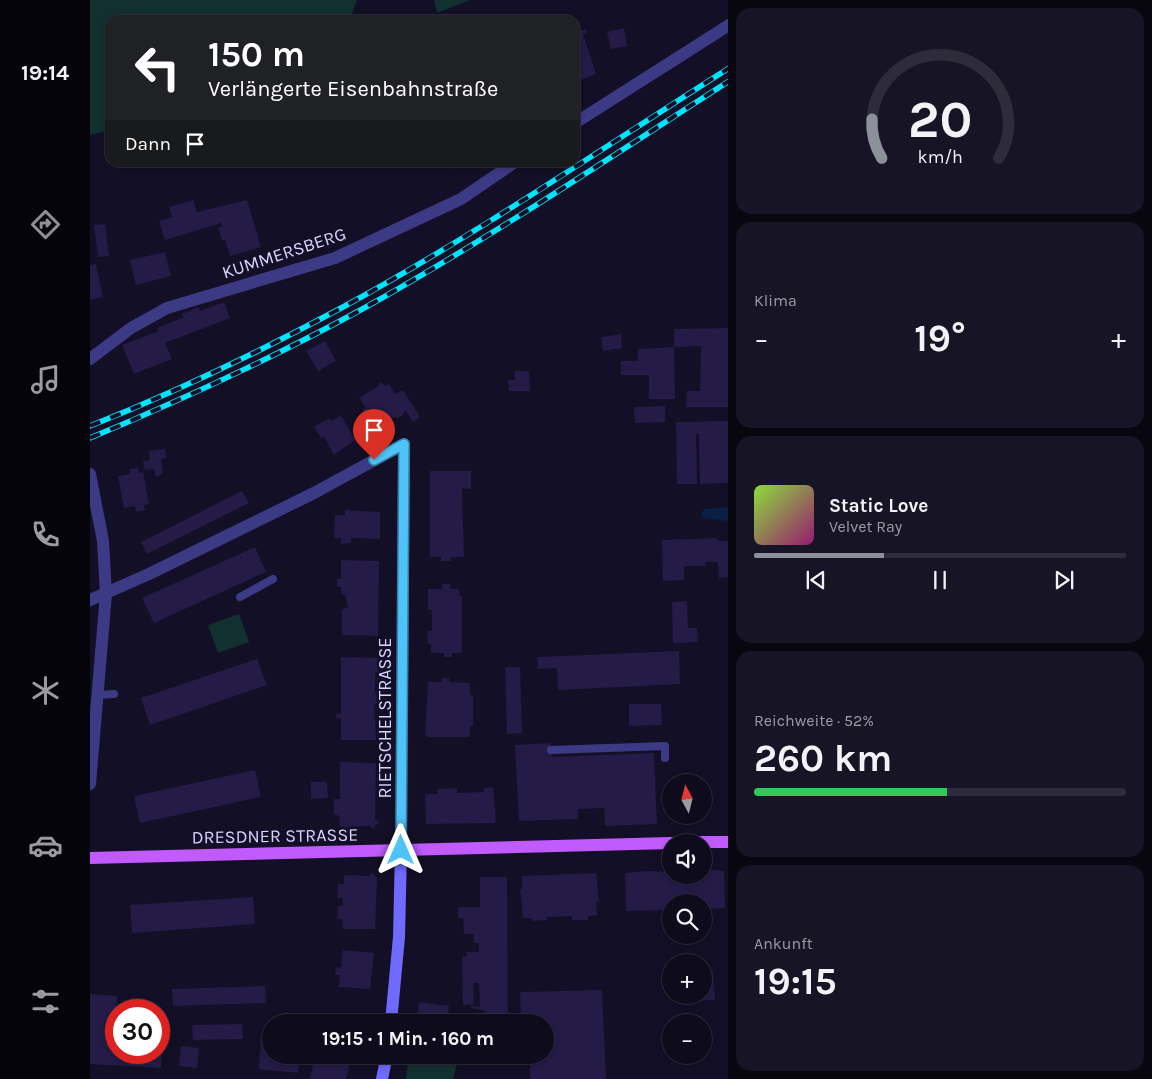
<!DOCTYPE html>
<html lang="de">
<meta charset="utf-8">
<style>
body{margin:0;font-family:Karla,sans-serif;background:#171425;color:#f1f3f6;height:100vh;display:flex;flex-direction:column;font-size:19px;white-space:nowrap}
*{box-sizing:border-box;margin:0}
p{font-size:16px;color:#9b9ba3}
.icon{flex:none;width:28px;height:28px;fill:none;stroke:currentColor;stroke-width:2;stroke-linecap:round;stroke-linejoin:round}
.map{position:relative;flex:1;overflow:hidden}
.side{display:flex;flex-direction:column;gap:8px;padding:8px;background:#08060f;width:424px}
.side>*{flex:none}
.top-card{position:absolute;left:15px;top:15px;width:475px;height:152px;border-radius:15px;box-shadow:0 2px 8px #0003,0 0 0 1px #2e2b3b;background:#202124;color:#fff;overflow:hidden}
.needle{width:32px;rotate:353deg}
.controls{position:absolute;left:572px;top:774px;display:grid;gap:10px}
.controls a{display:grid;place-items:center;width:50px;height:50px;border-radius:50%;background:#0e0b1c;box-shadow:0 2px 8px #0003,0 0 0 1px #2e2b3b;font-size:25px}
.speed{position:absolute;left:15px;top:999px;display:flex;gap:10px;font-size:25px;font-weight:700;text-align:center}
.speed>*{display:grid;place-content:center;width:65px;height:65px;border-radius:50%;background:#0e0b1c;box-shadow:0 2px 8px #0003,0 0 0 1px #2e2b3b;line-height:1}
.speed .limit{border:8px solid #d22;background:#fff;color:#111}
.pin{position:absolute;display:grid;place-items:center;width:42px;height:42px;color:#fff;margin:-51px -21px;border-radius:50% 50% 50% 0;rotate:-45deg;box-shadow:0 0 5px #0007}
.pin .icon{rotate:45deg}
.me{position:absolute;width:55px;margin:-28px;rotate:0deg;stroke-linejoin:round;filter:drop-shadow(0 0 4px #0008)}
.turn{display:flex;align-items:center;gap:18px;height:105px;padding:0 20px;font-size:22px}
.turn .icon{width:65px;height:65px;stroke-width:2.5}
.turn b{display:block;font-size:35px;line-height:42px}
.then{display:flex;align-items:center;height:48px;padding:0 20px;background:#0003;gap:10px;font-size:19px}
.big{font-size:38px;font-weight:700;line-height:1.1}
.side .card{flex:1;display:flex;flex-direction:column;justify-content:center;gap:8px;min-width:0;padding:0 18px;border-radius:15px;background:#171425}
.side .dial{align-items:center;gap:0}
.dial svg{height:130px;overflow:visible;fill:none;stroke:#2e2b3b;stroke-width:7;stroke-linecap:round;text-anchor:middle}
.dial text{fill:#f1f3f6;stroke:none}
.song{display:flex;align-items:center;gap:15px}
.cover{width:60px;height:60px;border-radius:8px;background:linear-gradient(135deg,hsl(90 70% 55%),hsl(320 70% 35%))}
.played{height:5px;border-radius:2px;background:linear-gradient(90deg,#8c9099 35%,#2e2b3b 35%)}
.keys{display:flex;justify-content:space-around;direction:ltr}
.heat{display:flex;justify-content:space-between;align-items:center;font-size:28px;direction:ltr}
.charge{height:8px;border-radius:4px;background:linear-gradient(90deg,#34c759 52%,#2e2b3b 0)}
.trip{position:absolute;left:172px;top:1014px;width:292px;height:50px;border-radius:25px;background:#0e0b1c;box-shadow:0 2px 8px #0003,0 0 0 1px #2e2b3b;font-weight:700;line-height:50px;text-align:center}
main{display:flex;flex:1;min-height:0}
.tabs{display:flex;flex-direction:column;width:90px;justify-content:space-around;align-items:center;background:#06040b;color:#9b9ba3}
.tabs .icon{width:35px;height:35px}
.tabs .current{color:#8c9099}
.tabs b{font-size:22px;color:#f1f3f6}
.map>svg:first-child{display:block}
.green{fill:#12302f}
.water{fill:#0a1f44}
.building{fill:#241b47}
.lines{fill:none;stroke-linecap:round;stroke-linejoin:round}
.lane{stroke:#3d3a85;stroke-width:8}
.street{stroke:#3d3a85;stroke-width:12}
.secondary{stroke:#6f6bff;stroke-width:12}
.primary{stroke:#c25bff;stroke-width:12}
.rail-casing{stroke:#00e5ff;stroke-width:5.5}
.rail{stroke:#130f26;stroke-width:4;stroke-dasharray:11;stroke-linecap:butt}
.route-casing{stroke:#337fa1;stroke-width:12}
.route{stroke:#4fc3f7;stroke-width:9}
.labels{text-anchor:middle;stroke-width:5;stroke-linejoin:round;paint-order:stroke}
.street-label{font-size:18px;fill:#d9d4ff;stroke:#130f26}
</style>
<main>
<nav class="tabs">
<b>19:14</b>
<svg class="icon current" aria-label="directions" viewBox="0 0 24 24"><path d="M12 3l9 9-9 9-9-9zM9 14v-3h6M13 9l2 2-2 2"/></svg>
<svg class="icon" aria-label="music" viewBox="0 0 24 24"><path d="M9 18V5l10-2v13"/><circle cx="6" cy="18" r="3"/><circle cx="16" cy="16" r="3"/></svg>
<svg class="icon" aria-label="phone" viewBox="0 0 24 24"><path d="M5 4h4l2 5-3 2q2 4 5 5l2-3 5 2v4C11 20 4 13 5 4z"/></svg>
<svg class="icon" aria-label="climate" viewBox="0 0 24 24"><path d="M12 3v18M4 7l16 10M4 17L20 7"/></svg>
<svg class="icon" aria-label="car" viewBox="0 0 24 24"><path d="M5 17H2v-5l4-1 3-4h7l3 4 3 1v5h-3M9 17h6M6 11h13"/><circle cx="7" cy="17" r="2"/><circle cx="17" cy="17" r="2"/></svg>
<svg class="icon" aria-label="filters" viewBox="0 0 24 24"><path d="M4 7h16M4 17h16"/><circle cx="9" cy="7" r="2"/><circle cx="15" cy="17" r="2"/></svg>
</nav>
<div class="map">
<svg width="639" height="1079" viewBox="0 0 639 1079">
<rect width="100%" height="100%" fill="#130f26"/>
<path class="green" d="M0,0H267L260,20H20V130L0,135Z
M344,0H380L347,13Z
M149,614L159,642L128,653L118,625Z
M319,1055L369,1057L363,1079H316Z"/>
<path class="water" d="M638,507V521L613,518L611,514L614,509Z"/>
<path class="building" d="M534,28L537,46L521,49L517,32Z
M496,29L497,33L493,34L506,74L485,82V33Z
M294,162H312V163L296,168Z
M357,162H372L361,169Z
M103,200L107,212L157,200L171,247L140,256L135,240H132L128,227H132L131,223L75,240L69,221L82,217L79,207Z
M15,224L19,256L8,257L4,225Z
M75,252L81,276L46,285L40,260Z
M6,264L13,297L0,300V265Z
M134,302L140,318L75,343L82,359L44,374L32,345L69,331L67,328L94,317L92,314L109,307L110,311Z
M639,328V407H596L597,391H610L611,346L584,347V329Z
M531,334L532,348L513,351L511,337Z
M235,341L246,361L228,371L216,351Z
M584,347L585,399H559V375H531V361H548V349Z
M425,371H439L440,391H419L418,380H425Z
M291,382L295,386L299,384L305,394L313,390L330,417L323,422L315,410L313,415L307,418L304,417L288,428L281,416L277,419L272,410L276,408L269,398L287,387Z
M575,406V422L545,423L544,407Z
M251,415L265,440L244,455L234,437L231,438L224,427L239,418L241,421Z
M639,421V483L610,484L609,434H606L607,484H587L586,422Z
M75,449L76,458L71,459L73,473L66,477L64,469L55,470L53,461L60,460L59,451Z
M48,468L49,473L53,472L59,504L54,505L55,510L46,512L45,506L34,508L28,476L40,474L39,469Z
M340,471H381V489L372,488L374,557H361V561H351V557H340Z
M152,491L159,503L57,554L51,542Z
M255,510L290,512V539L261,538V543L251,544V538H244L245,515H255Z
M627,538V541H639V577L629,578L628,562H615L616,566H594V580L573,581L572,540Z
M165,547L176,572L64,623L52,598Z
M251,560L289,561L288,636L252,635V610L258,607L255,594H251V587H247V579H251Z
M352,584H360V589H369V596H372V653H362V657H354V653H341V644H338L337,631H342V610H338V589H352Z
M597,601L598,628H607L608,642L583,643L582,602Z
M589,651L590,684L468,690L467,668L448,669L447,657Z
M251,657L288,658V673H285V693H287V703L284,704L286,740H251V718H246V714H251Z
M167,659L177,685L60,725L51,698Z
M415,667H430L432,733L417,734Z
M352,678H359V682L380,683V695H383V726H380V737H337L335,734L338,682H352Z
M539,704H571L572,725L539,726Z
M461,743L462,757L564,753L567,824L515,826L514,808L488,809V819L429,821L425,745Z
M250,762L286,763L285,819L289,822L283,829L280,826L250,827L249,816L244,814V799H250Z
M165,770L171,797L50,823L44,796Z
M221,782H237L238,798L221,799Z
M403,787L406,823L336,824L335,794H348L347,789L367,788V793L394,792V788Z
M614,869L634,871L635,908L614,909V902H581V910L536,911L535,873L558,871L581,872V875H614Z
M282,872L287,878L285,929H253L252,919H247L248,906H253V898H247L248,884H254V875L279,876Z
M506,873L509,902H506L507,915L498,916V920H482V916L457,917V920L442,921V918H433L430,889H432V876Z
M390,877H417L418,1022H393L395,1011L381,1008V1006L390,1007L389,983H383L384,1004L373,1005L372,957L377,956L376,952H389V943H384V934H374L373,918H368V907H390Z
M163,897L165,924L42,933L40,905Z
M253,950L284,953L280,989L249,987L250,975H245L246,967L251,968Z
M609,956V962H584V958Z
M614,970H623L625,1000L602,1001V995H614Z
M175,986L176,1003L83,1006L82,989Z
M512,990L516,1079H440V1055H456V1022H431L430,992Z
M0,994L27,996L24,1040H26V1052H69V1044H72L71,1068L0,1064Z
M329,1002L359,1006L357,1022H326Z
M152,1024L153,1039L103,1040L102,1025Z
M171,1038L181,1039V1055H210L208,1073L169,1069Z
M91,1046L109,1048L107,1068L89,1066Z
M225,1055H262L256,1079H220Z"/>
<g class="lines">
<path class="lane" d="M150,597L183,579
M8,695L24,694
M461,750L575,746V758"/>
<path class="street" d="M485,123L639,25
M0,359L41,328L77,308L245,258L371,199L425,162
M0,474L13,541L16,594L0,784
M0,600L59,574L224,493L314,444L311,850"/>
<path class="secondary" d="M301,1022L309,937L311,850
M292,1079L297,1055"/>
<path class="primary" d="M608,842H639
M0,858L581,843"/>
<defs>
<path id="rail" d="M0,426C86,392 171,351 253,307C386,235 511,149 639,68
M0,438C94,399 187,356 276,307C400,238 519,158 639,81"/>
</defs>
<use href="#rail" class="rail-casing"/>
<use href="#rail" class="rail"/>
</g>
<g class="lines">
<defs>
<path id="route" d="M284,460L314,444L311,850"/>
</defs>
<use href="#route" class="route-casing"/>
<use href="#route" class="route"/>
</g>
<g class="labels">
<g class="street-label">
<text transform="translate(194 253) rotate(-18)" y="6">KUMMERSBERG</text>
<text transform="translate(295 718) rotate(-90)" y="6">RIETSCHELSTRASSE</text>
<text transform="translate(185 836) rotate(-1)" y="6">DRESDNER STRASSE</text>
</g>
</g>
</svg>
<div class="controls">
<a><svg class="needle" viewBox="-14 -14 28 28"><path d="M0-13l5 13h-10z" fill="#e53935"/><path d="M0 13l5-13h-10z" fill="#9b9ba3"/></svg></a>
<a><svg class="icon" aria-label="sound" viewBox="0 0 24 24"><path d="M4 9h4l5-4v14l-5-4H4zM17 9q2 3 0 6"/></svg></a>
<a><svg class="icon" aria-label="search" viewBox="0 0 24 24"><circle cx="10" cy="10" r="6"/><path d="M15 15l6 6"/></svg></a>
<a>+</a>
<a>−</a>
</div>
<div class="speed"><div class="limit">30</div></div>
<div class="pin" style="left:284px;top:460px;background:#d93025"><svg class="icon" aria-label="arrive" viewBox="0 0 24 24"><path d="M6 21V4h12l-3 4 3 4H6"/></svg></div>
<svg class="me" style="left:311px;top:850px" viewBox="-20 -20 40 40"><path d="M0-17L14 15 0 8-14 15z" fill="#4fc3f7" stroke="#fff" stroke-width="4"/></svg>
<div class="trip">19:15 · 1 Min. · 160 m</div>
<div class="top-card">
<div class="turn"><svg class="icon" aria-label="left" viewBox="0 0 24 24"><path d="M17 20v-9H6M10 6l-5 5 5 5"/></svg><div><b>150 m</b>Verlängerte Eisenbahnstraße</div></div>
<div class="then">Dann<svg class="icon" aria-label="arrive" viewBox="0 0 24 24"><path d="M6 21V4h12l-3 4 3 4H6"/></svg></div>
</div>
</div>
<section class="side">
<div class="card dial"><svg viewBox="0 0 100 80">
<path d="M14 69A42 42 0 1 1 86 69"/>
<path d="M14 69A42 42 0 0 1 8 45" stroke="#8c9099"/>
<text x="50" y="56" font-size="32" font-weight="700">20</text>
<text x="50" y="72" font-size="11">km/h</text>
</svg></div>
<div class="card"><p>Klima</p>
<div class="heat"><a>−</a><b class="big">19°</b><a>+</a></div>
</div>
<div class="card">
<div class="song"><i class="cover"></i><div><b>Static Love</b><p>Velvet Ray</p></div></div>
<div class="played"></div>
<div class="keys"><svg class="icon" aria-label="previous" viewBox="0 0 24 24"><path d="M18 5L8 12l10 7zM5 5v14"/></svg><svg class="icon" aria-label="pause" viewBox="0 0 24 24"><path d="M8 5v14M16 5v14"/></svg><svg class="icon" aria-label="next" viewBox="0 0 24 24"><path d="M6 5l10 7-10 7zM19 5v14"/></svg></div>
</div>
<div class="card"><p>Reichweite · 52%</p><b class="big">260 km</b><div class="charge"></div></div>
<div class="card"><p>Ankunft</p><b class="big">19:15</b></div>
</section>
</main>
